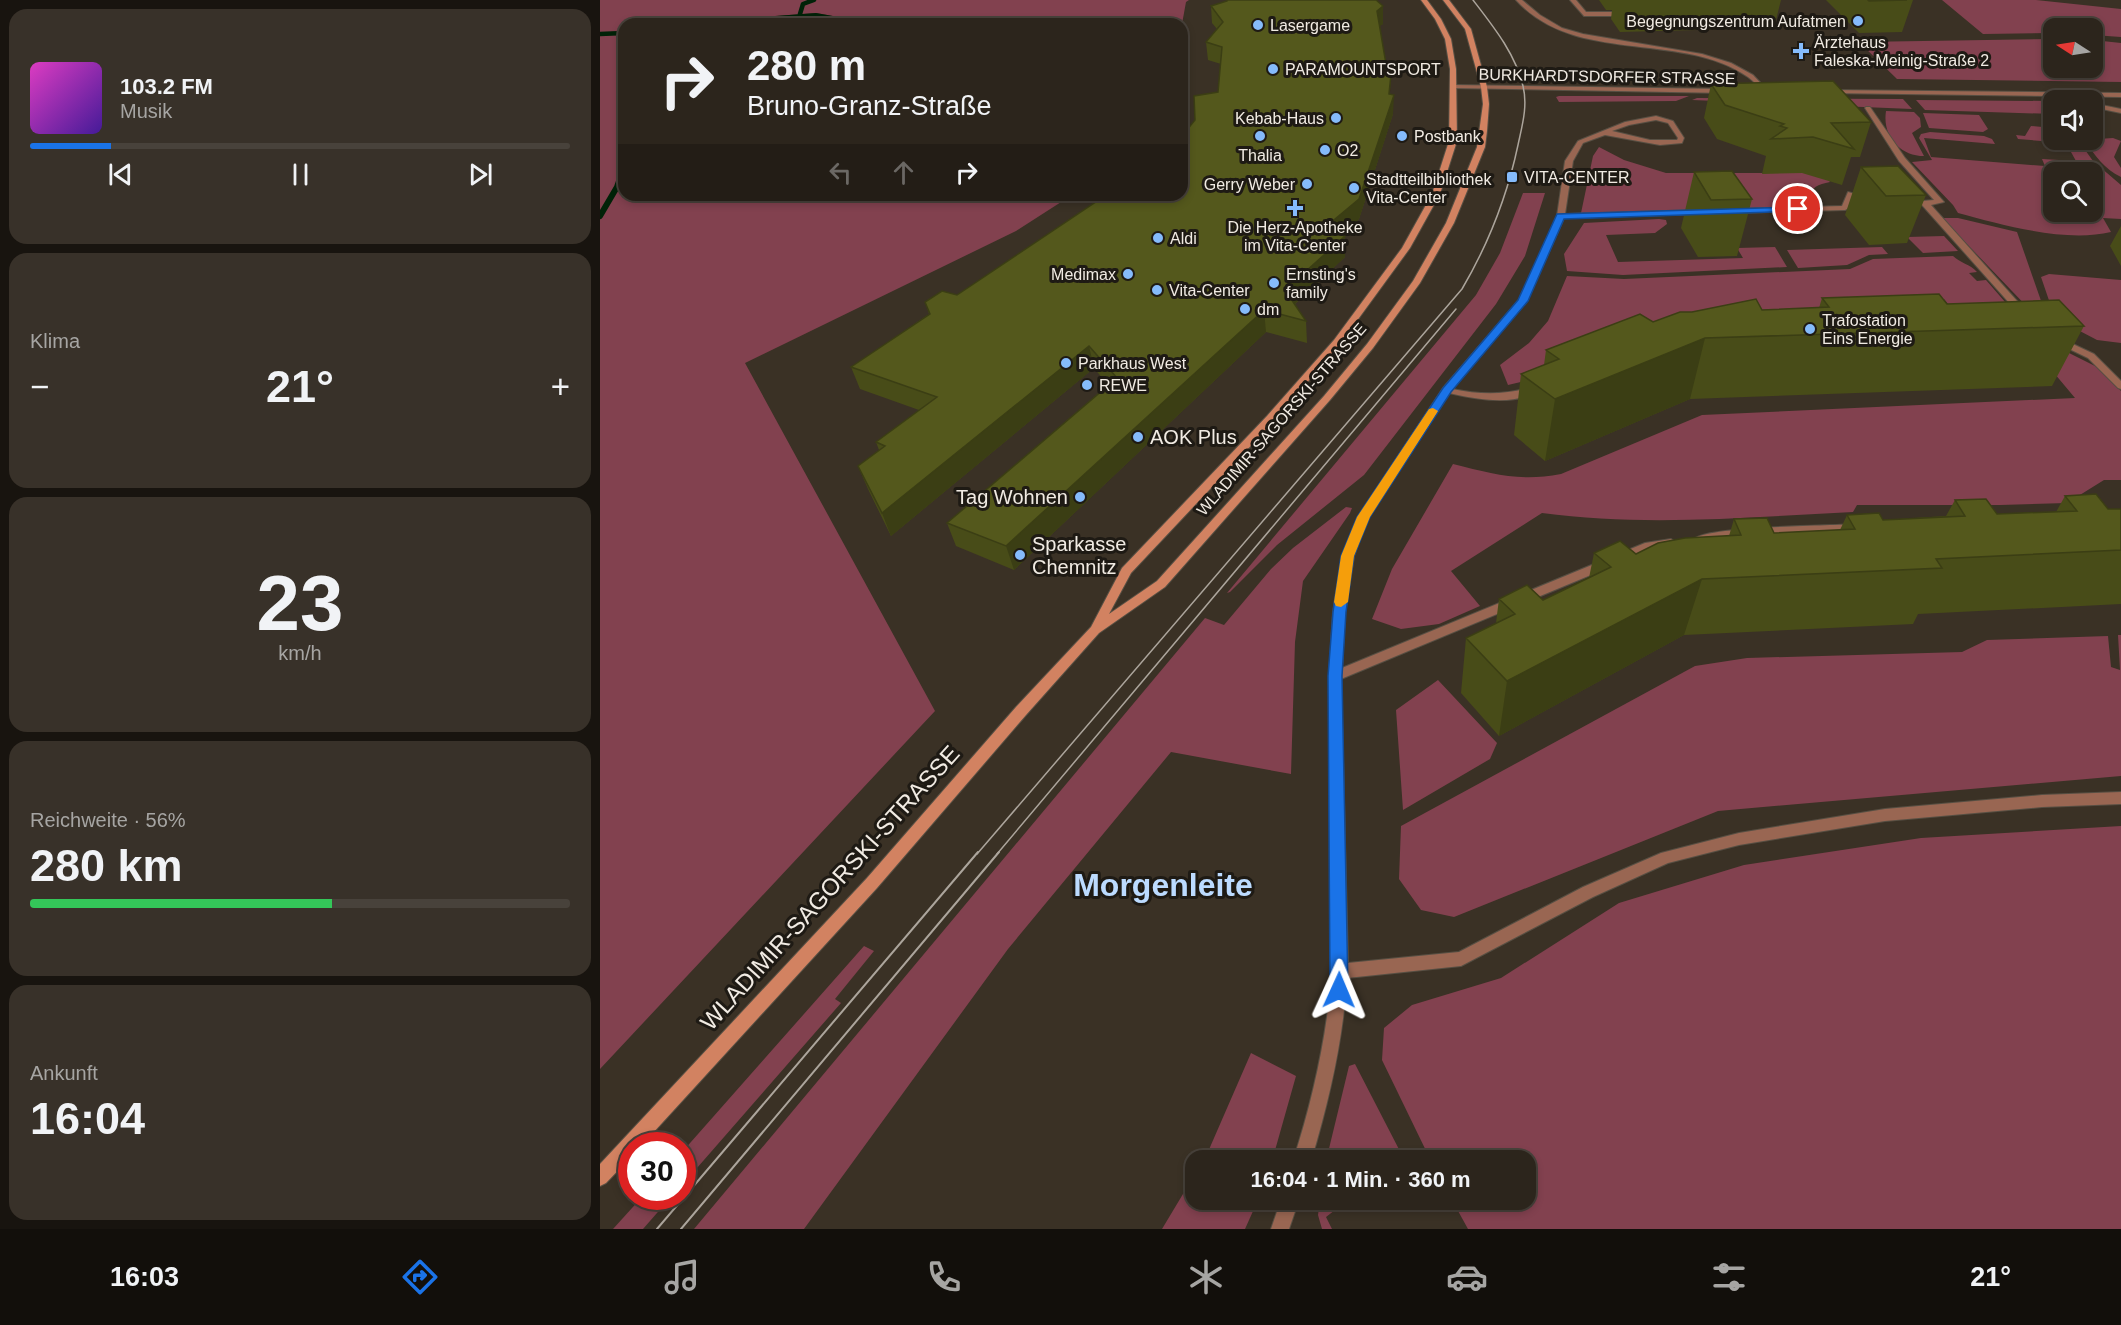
<!DOCTYPE html>
<html lang="de">
<meta charset="utf-8">
<style>
body{margin:0;font-family:Arial,sans-serif;background:#383129;color:#f1f3f6;height:100vh;display:flex;flex-direction:column;font-size:22px;white-space:nowrap}
*{box-sizing:border-box;margin:0}
p{font-size:20px;color:#a6a5a3}
.icon{flex:none;width:33px;height:33px;fill:none;stroke:currentColor;stroke-width:2;stroke-linecap:round;stroke-linejoin:round}
.map{position:relative;flex:1;overflow:hidden}
.panel{display:flex;flex-direction:column;gap:9px;padding:9px;background:#18140f;width:600px}
.panel>*{flex:none}
.top-card{position:absolute;left:18px;top:18px;width:570px;height:183px;border-radius:18px;box-shadow:0 3px 9px #0003,0 0 0 2px #48423b;background:#2c251c;color:#f1f3f6;overflow:hidden}
.needle{width:39px;rotate:282deg}
.fabs{position:absolute;left:1443px;top:18px;display:grid;gap:12px}
.fabs a{display:grid;place-items:center;width:60px;height:60px;border-radius:12px;background:#2c251c;box-shadow:0 3px 9px #0003,0 0 0 2px #48423b;font-size:30px}
.speed{position:absolute;left:18px;top:1132px;display:flex;gap:12px;font-size:30px;font-weight:700;text-align:center}
.speed>*{display:grid;place-content:center;width:78px;height:78px;border-radius:50%;background:#2c251c;box-shadow:0 3px 9px #0003,0 0 0 2px #48423b;line-height:1}
.speed .limit{border:9px solid #d22;background:#fff;color:#111}
.pin{position:absolute;display:grid;place-items:center;width:51px;height:51px;color:#fff;margin:-26px;border:3px solid #fff;border-radius:50%;box-shadow:0 2px 6px #0007}
.me{position:absolute;width:66px;margin:-33px;rotate:1deg;stroke-linejoin:round;filter:drop-shadow(0 0 4px #0008)}
.turn{display:flex;align-items:center;gap:21px;height:126px;padding:0 30px;font-size:27px}
.turn .icon{width:78px;height:78px;stroke-width:2.5}
.turn b{display:block;font-size:42px;line-height:51px}
.lanes{display:flex;align-items:center;height:57px;padding:0 30px;background:#0003;justify-content:center;gap:30px;direction:ltr}
.lanes .off{opacity:.35}
.big{font-size:45px;font-weight:800;line-height:1.1}
.panel .widget{flex:1;display:flex;flex-direction:column;justify-content:center;gap:9px;min-width:0;padding:0 21px;border-radius:18px;background:#383129}
.panel .dial{align-items:center;gap:0}
.dial b{font-size:78px;line-height:1}
.song{display:flex;align-items:center;gap:18px}
.cover{width:72px;height:72px;border-radius:9px;background:linear-gradient(135deg,hsl(310 70% 55%),hsl(260 70% 35%))}
.played{height:6px;border-radius:3px;background:linear-gradient(90deg,#1a73e8 15%,#48423b 15%)}
.keys{display:flex;justify-content:space-around;direction:ltr}
.heat{display:flex;justify-content:space-between;align-items:center;font-size:33px;direction:ltr}
.charge{height:9px;border-radius:4px;background:linear-gradient(90deg,#34c759 56%,#48423b 0)}
.trip{position:absolute;left:585px;top:1150px;width:351px;height:60px;border-radius:18px;background:#2c251c;box-shadow:0 3px 9px #0003,0 0 0 2px #48423b;font-weight:800;line-height:60px;text-align:center}
.menu{display:flex;height:96px;justify-content:space-around;align-items:center;background:#120f0b;color:#a6a5a3}
.menu .icon{width:42px;height:42px}
.menu .on{color:#1a73e8}
.menu b{font-size:27px;color:#f1f3f6}
main{display:flex;flex:1;min-height:0}
.map>svg:first-child{display:block}
.green{fill:#82414f;fill-rule:evenodd}
.water{fill:#012208}
.lines{fill:none;stroke-linecap:round;stroke-linejoin:round}
.stream-far1{stroke:#012208;stroke-width:4.5}
.stream{stroke:#012208;stroke-width:6}
.pedestrian-casing{stroke:#574f43;stroke-width:2}
.minor-casing{stroke:#574f43;stroke-width:2}
.secondary-casing{stroke:#574f43;stroke-width:2}
.pedestrian{fill:#996652;fill-rule:evenodd}
.minor{fill:#996652;fill-rule:evenodd}
.secondary{fill:#d28261;fill-rule:evenodd}
.tram-far1{stroke:#aca59c;stroke-width:1.5}
.tram{stroke:#aca59c;stroke-width:2}
.wall{fill:#484c18}
.shaded-wall{fill:#3b3e14}
.building{fill:#54581c;stroke:#3b3e14;stroke-width:1.5}
.route{fill:#1a73e8;stroke:#114b97;stroke-width:1.5}
.slow{fill:#f59e0b}
.poi-dot{fill:#85bbfb;stroke:#1e1a14;stroke-width:2}
.labels{text-anchor:middle;stroke-width:6;stroke-linejoin:round;paint-order:stroke}
.far-poi-label{font-size:16px;fill:#f1ebe3;stroke:#1e1a14;text-anchor:start}
.far-street-label{font-size:16px;fill:#f1ebe3;stroke:#1e1a14}
.poi-label{font-size:20px;fill:#f1ebe3;stroke:#1e1a14;text-anchor:start}
.near-street-label{font-size:24px;fill:#f1ebe3;stroke:#1e1a14}
.near-district-label{font-size:32px;font-weight:bold;fill:#bcdbff;stroke:#1e1a14}
</style>
<main>
<section class="panel">
<div class="widget">
<div class="song"><i class="cover"></i><div><b>103.2 FM</b><p>Musik</p></div></div>
<div class="played"></div>
<div class="keys"><svg class="icon" aria-label="previous" viewBox="0 0 24 24"><path d="M18 5L8 12l10 7zM5 5v14"/></svg><svg class="icon" aria-label="pause" viewBox="0 0 24 24"><path d="M8 5v14M16 5v14"/></svg><svg class="icon" aria-label="next" viewBox="0 0 24 24"><path d="M6 5l10 7-10 7zM19 5v14"/></svg></div>
</div>
<div class="widget"><p>Klima</p>
<div class="heat"><a>−</a><b class="big">21°</b><a>+</a></div>
</div>
<div class="widget dial"><b>23</b><p>km/h</p></div>
<div class="widget"><p>Reichweite · 56%</p><b class="big">280 km</b><div class="charge"></div></div>
<div class="widget"><p>Ankunft</p><b class="big">16:04</b></div>
</section>
<div class="map">
<svg width="1521" height="1229" viewBox="0 0 1521 1229">
<rect width="100%" height="100%" fill="#3a3125"/>
<path class="green" d="M0,0H589L586,2L582,24H254L255,20L216,13L162,17L131,24H24V195H472L416,231L145,363L335,711L0,1069Z
M1342,0H1436L1521,9V37L1493,35L1492,28H1454L1453,33L1383,34Z
M1453,39L1454,68H1492L1493,40L1521,43V82L1297,79L1259,42Z
M959,96H1089L1076,101L959,102L956,97Z
M1097,98L1303,99L1312,109L1092,100Z
M1316,100L1449,101L1453,102V114L1325,110Z
M1286,111L1314,112L1320,118L1321,127L1312,133L1324,156C1300,156 1282,136 1286,111Z
M1323,113L1379,115L1388,129L1383,132L1329,128Z
M1431,126L1453,128L1454,140H1478L1493,161L1521,185V219L1503,218L1511,232C1465,243 1403,225 1358,213L1353,205L1312,162L1332,160L1319,138L1321,134L1330,132L1384,136L1392,139L1395,144L1324,138L1331,157L1445,166L1442,159L1476,161L1466,143L1418,139L1416,135L1425,136ZM1454,172H1492V212H1454Z
M1513,138L1521,141L1514,157L1521,168V177C1504,169 1495,155 1484,140Z
M999,147L1024,160L1066,173H1223L1230,182C1215,185 1207,189 1212,206L981,213L993,156Z
M923,193H945L925,256L896,304L764,475L677,545L630,592L627,593L876,295L900,253Z
M1342,218H1358L1417,232L1446,315L1434,314Z
M1059,219L1066,220L1067,224L1055,233L1006,235L1018,262L1143,258L1137,248L1175,247L1187,267L1023,275L967,271L964,254L984,223Z
M1344,236L1358,251L1323,253L1307,237Z
M1282,247L1288,254L1269,255L1247,265L1198,268L1187,250Z
M1353,256C1360,263 1370,264 1377,272L1369,273L1377,281L1386,280L1419,318H1359L1344,299L1277,300L908,385L900,365L929,343L948,321L967,276L1024,279L1250,269L1273,259Z
M1449,274L1521,280V343L1497,340L1455,318L1441,277Z
M1459,348L1499,368L1521,391V480H1504L1467,503L1400,505H1257L1253,512C1150,517 1045,527 942,513L851,571L880,606L839,624L801,629L772,619L792,569L853,464C893,474 920,482 961,474L1102,415L1475,398L1439,355Z
M746,507L752,508L750,513L703,581L695,642L691,774L571,752L408,949L204,1229H94L605,618L624,625L671,569L693,548Z
M1518,635H1521V776L1118,811L854,917L821,910L799,879L801,826L1095,666L1147,658L1362,652L1387,640L1508,636L1511,667L1520,670Z
M838,680L897,743L890,759L803,810L796,710Z
M1521,826V1229H868L852,1200H926V1161H831L782,1060L784,1028L812,1005L901,978L1019,903L1144,865L1321,838Z
M264,946L274,951L235,999L241,1003L83,1184V1151Z
M651,1053L696,1076L672,1161H604Z
M755,1064L805,1161H726L749,1066Z
M595,1174L596,1200H658L645,1229H562Z
M42,1197H71L43,1229H13Z
M720,1200H748L726,1217L732,1229H722L718,1215Z"/>
<path class="water" d="M216,13L255,20L254,24H131L162,17Z"/>
<g class="lines">
<path class="stream-far1" d="M200,14L203,4L214,0
M0,34L24,33"/>
<path class="stream" d="M0,216L17,187L24,167"/>
<defs>
<path id="pedestrian" d="M1266,107H1270L1305,158L1344,202L1331,205L1426,311V315H1420L1322,205V201L1334,200L1299,161L1265,108Z
M1460,338L1494,354L1521,381V389L1518,388L1488,358L1457,343V339Z"/>
<path id="minor" d="M916,0H922L940,15L962,28L983,34L1102,54L1131,63L1153,75L1169,92L1164,93C1159,88 1154,81 1148,77C1081,30 976,66 916,0Z
M970,0H976L986,12H1028L1031,14L1028,16H984Z
M853,85L1124,89L1127,91L1124,93L851,88V86Z
M1228,90L1521,93V97L1226,93V91Z
M1492,103L1521,109V113L1492,107Z
M1056,116L1073,121L1084,138L1082,143L1060,145L1005,135L983,143L973,161L965,214L1100,210L1104,212L1100,214L964,218L927,301L852,389C881,395 905,395 933,387L938,390C916,407 874,399 849,393L768,517L754,556L745,612L742,668L1045,543L1071,539L1077,543L1071,547L1051,550L741,679L748,963L859,952L983,887L1061,853L1139,833L1285,809L1442,795L1521,792V804L1442,807L1285,821L1139,845L1068,863L993,897L861,966L747,978C743,1041 729,1101 711,1161H693C713,1099 727,1036 732,971L729,676L733,612L742,556L758,517L843,388L919,300L957,216L965,161L978,141L1025,122ZM1056,120L1068,123L1078,138L1077,140H1050L1012,131L1029,125Z
M1248,192L1255,194L1249,208L1245,210L1133,213L1129,211L1133,209L1242,206Z
M1256,524L1262,528L1260,531L1134,538L1100,543L1094,539C1107,526 1231,526 1256,524Z
M681,1200H699L689,1229H671Z"/>
<path id="secondary" d="M821,0H827L841,19L851,39L856,69L857,141L840,194L810,248L740,344L675,420L531,573L509,614L557,581L724,396L767,344L813,281L846,223L877,147L883,104L881,87L865,29L843,0H849L871,29L887,87L889,104L887,131L885,147L854,223L820,283L773,348L730,400L565,587L499,633L426,715L277,888L41,1146H32V1156L6,1183L0,1186V1164L267,878L416,707L491,627L522,568L667,416L734,340L802,248L832,194L849,141L850,69L845,39L835,19Z"/>
</defs>
<use href="#pedestrian" class="pedestrian-casing"/>
<use href="#minor" class="minor-casing"/>
<use href="#secondary" class="secondary-casing"/>
<use href="#pedestrian" class="pedestrian"/>
<use href="#minor" class="minor"/>
<use href="#secondary" class="secondary"/>
<path class="tram-far1" d="M377,854L862,289C889,243 907,197 918,145C922,126 928,106 923,86C915,53 893,26 873,0
M397,854L856,309"/>
<path class="tram" d="M57,1229L378,852
M81,1229L399,852"/>
</g>
<path class="wall" d="M999,0H1181L1174,28L1020,32L1011,19L1012,10H1006Z
M1226,0H1313L1302,32L1259,33Z
M627,1L783,6V24L779,26L793,114L759,219L741,235L745,236V257L695,304L706,321L707,343L666,332L414,570L356,546L347,523L508,385L494,368L291,536L268,489L258,466L279,450L276,442L319,410L260,389L251,367L329,314L325,302L357,295L498,200L495,195H582L618,92L621,64L608,60L606,42L617,29L612,23L611,6Z
M1111,84L1271,122L1260,157H1251L1242,185L1202,173L1162,174L1166,156L1117,139L1104,118Z
M1261,167L1326,195L1307,243L1269,245L1245,215Z
M1094,172L1152,199L1137,256L1098,257L1081,228Z
M1521,226V266L1510,246Z
M1222,298L1347,304L1484,326L1452,386L1090,399L945,461L914,435L921,374L944,365L946,350L1053,322L1162,310L1219,308Z
M1465,496L1508,509H1521V604L1318,614L1313,624L1084,635L899,736L861,693L866,638L896,623L899,599L943,600L989,578L994,553L1036,554L1129,536L1134,519L1174,533L1240,530L1247,515L1283,520L1346,516L1355,500L1397,514L1456,512Z"/>
<path class="shaded-wall" d="M783,6V24L776,28L777,11Z
M791,74L789,108L794,95L793,114L759,219L723,251L722,230L789,94Z
M745,236V257L686,312L685,290Z
M664,310L666,332L414,570L406,546Z
M1105,338L1090,399L945,461L955,399Z
M489,346L494,368L291,536L282,513Z
M1102,579L1084,635L899,736L907,681Z"/>
<path class="building" d="M627,0H776L783,6L777,11L787,70L791,74L789,94L794,95L759,199L722,230L745,236L685,290L706,321L664,310L406,546L347,523L517,378L489,346L282,513L258,466L285,446L276,442L337,397L251,367L330,314L325,302L342,291L357,295L503,197V195H582V136L595,120L594,96L618,92L622,47L606,42L623,22L611,6L627,1Z
M1268,0H1307L1269,1Z
M1233,81L1271,122L1231,123L1254,149L1213,137L1171,139L1187,128L1180,126L1184,124L1125,105L1111,84Z
M1298,166L1326,195L1286,196L1261,167Z
M1132,171L1152,199L1111,200L1094,172Z
M1339,294L1347,304L1459,300L1484,326L1105,338L955,399L921,374L959,359L946,350L1040,314L1053,322L1080,312H1092L1156,299L1162,310L1229,307L1222,298Z
M1496,494L1508,509H1521V550L1336,559L1342,568L1102,579L907,681L866,638L915,614L899,599L927,585L943,600L1011,567L994,553L1020,541L1036,554L1058,543L1085,538L1141,535L1134,519L1167,518L1174,533L1255,529L1247,515L1279,513L1283,520L1365,516L1355,500L1386,499L1397,514L1477,511L1465,496Z"/>
<path class="route" d="M1198,207L1202,208V211L964,219L928,301L851,392L770,517L754,556L746,612L742,676L748,990L745,996L739,998L732,996L730,990L728,676L733,612L741,556L757,517L843,388L918,300L957,214Z"/>
<path class="slow" d="M833,408L838,411L770,517L754,556L748,602L741,607L736,606L734,602L741,556L757,517L829,409Z"/>
<g class="poi-dot">
<circle cx="1258" cy="21" r="6"/>
<circle cx="658" cy="25" r="6"/>
<path d="M1198 42h6v6h6v6h-6v6h-6v-6h-6v-6h6z"/>
<circle cx="673" cy="69" r="6"/>
<circle cx="736" cy="118" r="6"/>
<circle cx="660" cy="136" r="6"/>
<circle cx="802" cy="136" r="6"/>
<circle cx="725" cy="150" r="6"/>
<rect x="906" y="171" width="12" height="12" rx="3"/>
<circle cx="707" cy="184" r="6"/>
<circle cx="754" cy="188" r="6"/>
<path d="M692 199h6v6h6v6h-6v6h-6v-6h-6v-6h6z"/>
<circle cx="558" cy="238" r="6"/>
<circle cx="528" cy="274" r="6"/>
<circle cx="674" cy="283" r="6"/>
<circle cx="557" cy="290" r="6"/>
<circle cx="645" cy="309" r="6"/>
<circle cx="1210" cy="329" r="6"/>
<circle cx="466" cy="363" r="6"/>
<circle cx="487" cy="385" r="6"/>
<circle cx="538" cy="437" r="6"/>
<circle cx="480" cy="497" r="6"/>
<circle cx="420" cy="555" r="6"/>
</g>
<g class="labels">
<g class="far-poi-label">
<text x="1246" y="27" text-anchor="end">Begegnungszentrum Aufatmen</text>
<text x="670" y="31">Lasergame</text>
<text x="1214" y="48">Ärztehaus<tspan x="1214" dy="18">Faleska-Meinig-Straße 2</tspan></text>
<text x="685" y="75">PARAMOUNTSPORT</text>
<text x="724" y="124" text-anchor="end">Kebab-Haus</text>
<text x="814" y="142">Postbank</text>
<text x="737" y="156">O2</text>
<text x="660" y="161" text-anchor="middle">Thalia</text>
<text x="924" y="183">VITA-CENTER</text>
<text x="766" y="185">Stadtteilbibliothek<tspan x="766" dy="18">Vita-Center</tspan></text>
<text x="695" y="190" text-anchor="end">Gerry Weber</text>
<text x="695" y="233" text-anchor="middle">Die Herz-Apotheke<tspan x="695" dy="18">im Vita-Center</tspan></text>
<text x="570" y="244">Aldi</text>
<text x="516" y="280" text-anchor="end">Medimax</text>
<text x="686" y="280">Ernsting's<tspan x="686" dy="18">family</tspan></text>
<text x="569" y="296">Vita-Center</text>
<text x="657" y="315">dm</text>
<text x="1222" y="326">Trafostation<tspan x="1222" dy="18">Eins Energie</tspan></text>
<text x="478" y="369">Parkhaus West</text>
<text x="499" y="391">REWE</text>
</g>
<g class="far-street-label">
<text transform="translate(1007 76) rotate(1)" y="6">BURKHARDTSDORFER STRASSE</text>
<text transform="translate(681 419) rotate(-49)" y="6">WLADIMIR-SAGORSKI-STRASSE</text>
</g>
<g class="poi-label">
<text x="550" y="444">AOK Plus</text>
<text x="468" y="504" text-anchor="end">Tag Wohnen</text>
<text x="432" y="551">Sparkasse<tspan x="432" dy="23">Chemnitz</tspan></text>
</g>
<g class="near-street-label">
<text transform="translate(230 888) rotate(-48)" y="8">WLADIMIR-SAGORSKI-STRASSE</text>
</g>
<g class="near-district-label">
<text x="563" y="896">Morgenleite</text>
</g>
</g>
</svg>
<div class="fabs">
<a><svg class="needle" viewBox="-14 -14 28 28"><path d="M0-13l5 13h-10z" fill="#e53935"/><path d="M0 13l5-13h-10z" fill="#a6a5a3"/></svg></a>
<a><svg class="icon" aria-label="sound" viewBox="0 0 24 24"><path d="M4 9h4l5-4v14l-5-4H4zM17 9q2 3 0 6"/></svg></a>
<a><svg class="icon" aria-label="search" viewBox="0 0 24 24"><circle cx="10" cy="10" r="6"/><path d="M15 15l6 6"/></svg></a>
</div>
<div class="speed"><div class="limit">30</div></div>
<div class="pin" style="left:1198px;top:209px;background:#d93025"><svg class="icon" aria-label="arrive" viewBox="0 0 24 24"><path d="M6 21V4h12l-3 4 3 4H6"/></svg></div>
<svg class="me" style="left:739px;top:990px" viewBox="-20 -20 40 40"><path d="M0-17L14 15 0 8-14 15z" fill="#1a73e8" stroke="#fff" stroke-width="4"/></svg>
<div class="trip">16:04 · 1 Min. · 360 m</div>
<div class="top-card">
<div class="turn"><svg class="icon" aria-label="right" viewBox="0 0 24 24"><path d="M7 20v-9h11M14 6l5 5-5 5"/></svg><div><b>280 m</b>Bruno-Granz-Straße</div></div>
<div class="lanes"><svg class="icon off" aria-label="left" viewBox="0 0 24 24"><path d="M17 20v-9H6M10 6l-5 5 5 5"/></svg><svg class="icon off" aria-label="ahead" viewBox="0 0 24 24"><path d="M12 20V5M6 11l6-6 6 6"/></svg><svg class="icon" aria-label="right" viewBox="0 0 24 24"><path d="M7 20v-9h11M14 6l5 5-5 5"/></svg></div>
</div>
</div>
</main>
<nav class="menu">
<b>16:03</b>
<svg class="icon on" aria-label="directions" viewBox="0 0 24 24"><path d="M12 3l9 9-9 9-9-9zM9 14v-3h6M13 9l2 2-2 2"/></svg>
<svg class="icon" aria-label="music" viewBox="0 0 24 24"><path d="M9 18V5l10-2v13"/><circle cx="6" cy="18" r="3"/><circle cx="16" cy="16" r="3"/></svg>
<svg class="icon" aria-label="phone" viewBox="0 0 24 24"><path d="M5 4h4l2 5-3 2q2 4 5 5l2-3 5 2v4C11 20 4 13 5 4z"/></svg>
<svg class="icon" aria-label="climate" viewBox="0 0 24 24"><path d="M12 3v18M4 7l16 10M4 17L20 7"/></svg>
<svg class="icon" aria-label="car" viewBox="0 0 24 24"><path d="M5 17H2v-5l4-1 3-4h7l3 4 3 1v5h-3M9 17h6M6 11h13"/><circle cx="7" cy="17" r="2"/><circle cx="17" cy="17" r="2"/></svg>
<svg class="icon" aria-label="filters" viewBox="0 0 24 24"><path d="M4 7h16M4 17h16"/><circle cx="9" cy="7" r="2"/><circle cx="15" cy="17" r="2"/></svg>
<b>21°</b>
</nav>
